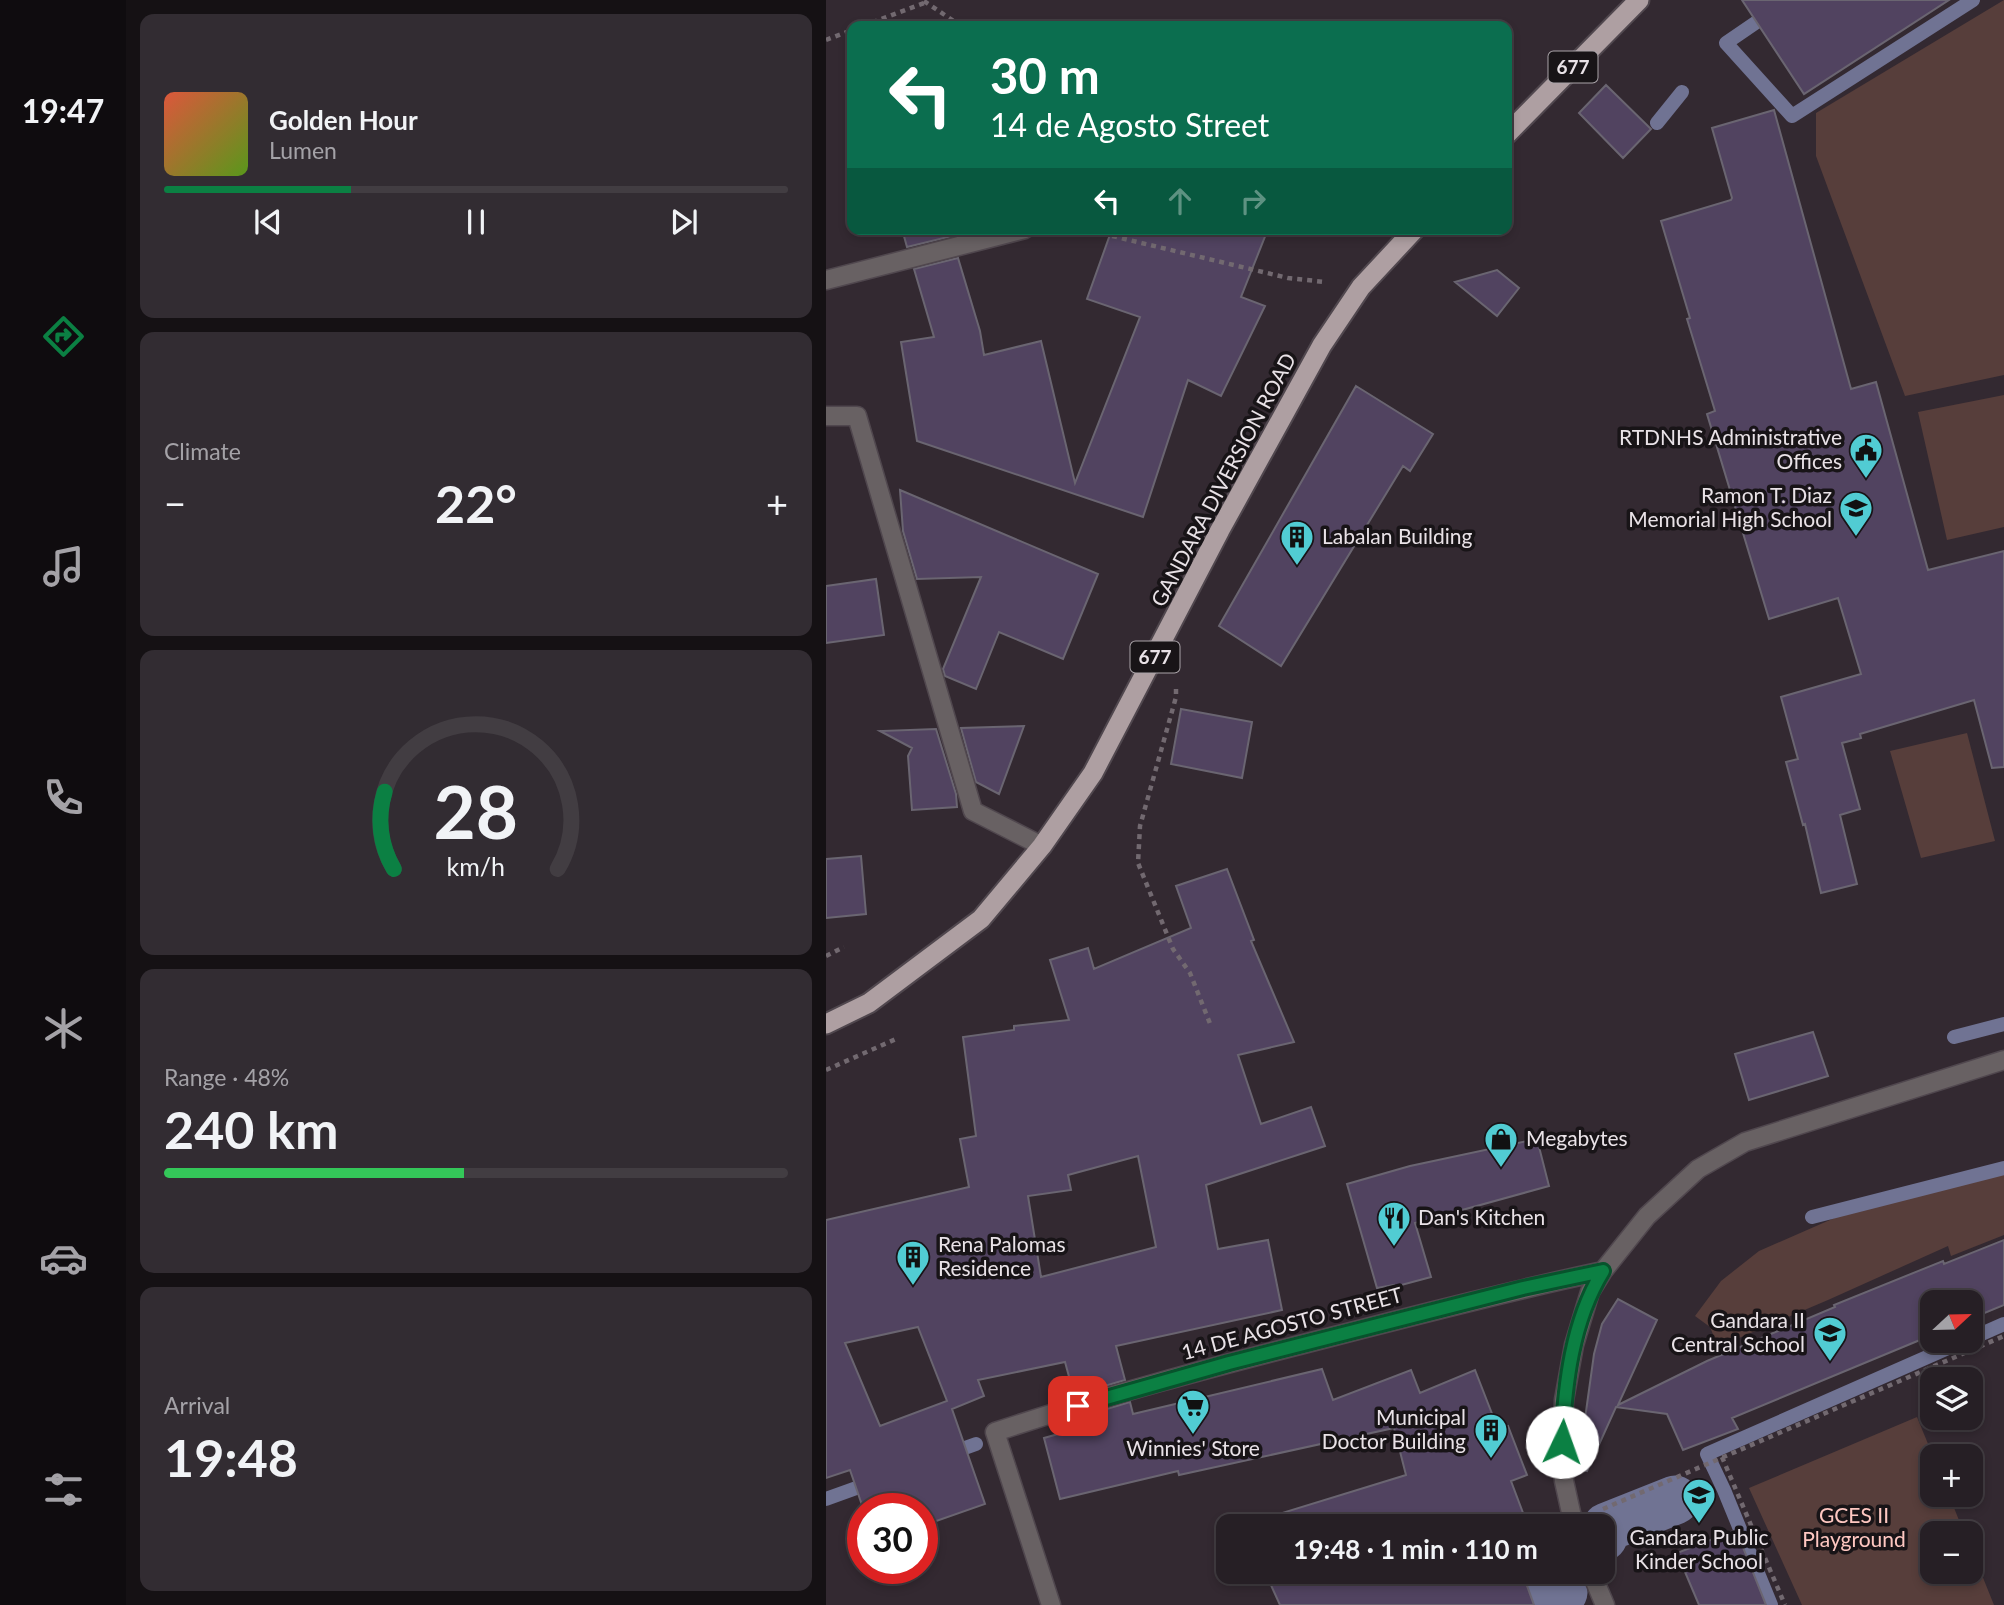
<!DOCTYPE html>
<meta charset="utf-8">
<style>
body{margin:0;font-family:Lato,sans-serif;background:#322c32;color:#f1f3f6;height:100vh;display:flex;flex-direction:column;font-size:26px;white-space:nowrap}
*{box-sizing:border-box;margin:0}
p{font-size:23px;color:#a4a2a7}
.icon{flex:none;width:38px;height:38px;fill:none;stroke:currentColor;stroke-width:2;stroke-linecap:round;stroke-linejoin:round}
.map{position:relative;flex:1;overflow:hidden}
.details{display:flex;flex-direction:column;gap:14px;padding:14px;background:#151114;width:700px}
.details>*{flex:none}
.hud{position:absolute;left:21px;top:21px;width:665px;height:214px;border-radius:14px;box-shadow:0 4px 10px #0003,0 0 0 2px #423d42;background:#0b6e4f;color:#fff;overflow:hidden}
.needle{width:46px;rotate:68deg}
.controls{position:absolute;left:1094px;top:1290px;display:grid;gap:14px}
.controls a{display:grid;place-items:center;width:63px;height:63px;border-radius:14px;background:#261f25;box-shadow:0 4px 10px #0003,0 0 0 2px #423d42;font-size:35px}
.speed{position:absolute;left:21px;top:1493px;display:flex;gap:14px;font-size:35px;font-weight:700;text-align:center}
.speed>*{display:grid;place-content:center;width:91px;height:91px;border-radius:50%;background:#261f25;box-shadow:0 4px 10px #0003,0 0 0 2px #423d42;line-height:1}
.speed .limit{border:10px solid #d22;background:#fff;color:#111}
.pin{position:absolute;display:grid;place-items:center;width:60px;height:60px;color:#fff;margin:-30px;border-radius:14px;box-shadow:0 4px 10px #0006}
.me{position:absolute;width:77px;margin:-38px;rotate:3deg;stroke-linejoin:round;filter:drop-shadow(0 0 5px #0008)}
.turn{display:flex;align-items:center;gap:24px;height:147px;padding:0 28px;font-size:32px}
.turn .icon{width:91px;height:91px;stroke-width:2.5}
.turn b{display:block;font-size:49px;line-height:60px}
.lanes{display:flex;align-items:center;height:66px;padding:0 28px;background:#0003;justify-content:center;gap:35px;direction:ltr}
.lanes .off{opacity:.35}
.big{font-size:52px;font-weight:700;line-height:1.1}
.details .widget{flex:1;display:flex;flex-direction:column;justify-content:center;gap:10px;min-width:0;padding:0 24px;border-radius:14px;background:#322c32}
.details .dial{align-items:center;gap:0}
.dial svg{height:182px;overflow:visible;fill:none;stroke:#423d42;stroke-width:7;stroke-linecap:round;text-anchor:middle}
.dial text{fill:#f1f3f6;stroke:none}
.song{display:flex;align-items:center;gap:21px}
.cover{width:84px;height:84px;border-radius:10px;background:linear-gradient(135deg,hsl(10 70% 55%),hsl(90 70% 35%))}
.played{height:7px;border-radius:4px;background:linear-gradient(90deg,#0b8043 30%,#423d42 30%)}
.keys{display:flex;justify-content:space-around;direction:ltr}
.heat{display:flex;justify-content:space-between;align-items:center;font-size:38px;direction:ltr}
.charge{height:10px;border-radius:5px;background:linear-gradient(90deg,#34c759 48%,#423d42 0)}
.trip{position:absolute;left:390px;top:1514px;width:399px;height:70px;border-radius:14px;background:#261f25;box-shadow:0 4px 10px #0003,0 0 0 2px #423d42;font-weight:700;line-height:70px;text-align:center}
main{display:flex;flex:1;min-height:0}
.menu{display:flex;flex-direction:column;width:126px;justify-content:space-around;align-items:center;background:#0f0c0f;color:#a4a2a7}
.menu .icon{width:49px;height:49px}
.menu .selected{color:#0b8043}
.menu b{font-size:32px;color:#f1f3f6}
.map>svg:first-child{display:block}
.green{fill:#573e3b}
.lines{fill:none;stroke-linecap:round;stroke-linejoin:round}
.stream{stroke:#707393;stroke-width:14}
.canal{stroke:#707393;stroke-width:49}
.building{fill:#514360;stroke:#6a6571;stroke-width:2;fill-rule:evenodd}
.minor-casing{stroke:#50474e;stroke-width:21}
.trunk-casing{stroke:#50474e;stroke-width:23}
.path{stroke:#726970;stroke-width:4.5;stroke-dasharray:5 5;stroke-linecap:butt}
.minor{stroke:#686163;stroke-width:18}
.trunk{stroke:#ae9fa2;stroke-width:19}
.route-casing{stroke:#07532c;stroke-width:18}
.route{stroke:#0b8043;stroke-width:12}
.labels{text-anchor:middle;stroke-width:7;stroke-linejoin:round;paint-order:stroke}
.shield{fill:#181417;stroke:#aaa4a9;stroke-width:2}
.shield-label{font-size:19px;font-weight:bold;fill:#e9e2e7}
.poi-label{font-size:21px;fill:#e9e2e7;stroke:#181417;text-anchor:end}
.street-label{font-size:21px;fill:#e9e2e7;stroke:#181417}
.park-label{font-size:21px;fill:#fec7c1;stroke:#181417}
</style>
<main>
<nav class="menu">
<b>19:47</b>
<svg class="icon selected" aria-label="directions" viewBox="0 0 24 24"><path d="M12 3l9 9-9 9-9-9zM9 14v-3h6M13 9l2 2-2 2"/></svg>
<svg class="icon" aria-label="music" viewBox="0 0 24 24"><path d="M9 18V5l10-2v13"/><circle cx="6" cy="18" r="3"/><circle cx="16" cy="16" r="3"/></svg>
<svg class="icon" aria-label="phone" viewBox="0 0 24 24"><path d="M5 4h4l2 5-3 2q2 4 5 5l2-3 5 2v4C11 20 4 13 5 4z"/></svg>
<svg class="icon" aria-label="climate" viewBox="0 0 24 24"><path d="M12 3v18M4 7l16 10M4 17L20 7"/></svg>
<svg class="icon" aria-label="car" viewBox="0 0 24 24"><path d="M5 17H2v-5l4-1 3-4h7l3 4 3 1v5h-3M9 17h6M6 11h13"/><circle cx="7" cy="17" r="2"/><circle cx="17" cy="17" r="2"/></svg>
<svg class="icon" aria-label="filters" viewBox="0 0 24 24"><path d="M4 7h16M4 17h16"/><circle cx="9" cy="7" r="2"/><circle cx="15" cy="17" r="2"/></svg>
</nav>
<section class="details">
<div class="widget">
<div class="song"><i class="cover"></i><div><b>Golden Hour</b><p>Lumen</p></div></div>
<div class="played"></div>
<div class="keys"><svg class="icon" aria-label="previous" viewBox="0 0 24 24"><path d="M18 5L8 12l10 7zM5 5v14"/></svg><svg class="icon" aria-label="pause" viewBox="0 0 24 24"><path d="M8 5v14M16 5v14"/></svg><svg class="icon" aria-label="next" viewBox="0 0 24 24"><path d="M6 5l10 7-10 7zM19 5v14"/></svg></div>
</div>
<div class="widget"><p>Climate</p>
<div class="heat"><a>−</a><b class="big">22°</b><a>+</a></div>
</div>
<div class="widget dial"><svg viewBox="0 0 100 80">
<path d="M14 69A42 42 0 1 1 86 69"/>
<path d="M14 69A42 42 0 0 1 10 35" stroke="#0b8043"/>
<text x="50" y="56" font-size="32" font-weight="700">28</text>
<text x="50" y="72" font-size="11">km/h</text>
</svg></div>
<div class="widget"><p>Range · 48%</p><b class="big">240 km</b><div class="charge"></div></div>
<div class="widget"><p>Arrival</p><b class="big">19:48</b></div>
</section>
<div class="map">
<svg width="1178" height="1605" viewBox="0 0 1178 1605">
<rect width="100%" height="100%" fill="#332931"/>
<path class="green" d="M1178,0V375L1079,396L990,156V113Z
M1178,395V527L1121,540L1092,412Z
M1141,733L1169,841L1095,858L1064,751Z
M1178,1174V1235L1125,1256L1122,1246L1002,1300L892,1347L884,1327L869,1316L895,1281L933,1251L1013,1216Z
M1091,1417L1107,1456L1106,1494L1123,1495L1138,1533H1106V1572H1144L1145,1548L1168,1605H976L923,1488Z"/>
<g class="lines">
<path class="stream" d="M963,0L900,43L966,116L1147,0
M831,123L856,92
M1128,1037L1178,1024
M986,1217L1178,1168
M1144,1339L1178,1324
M122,1454L150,1444
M0,1499L47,1482
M945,1605L898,1490L881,1454L1140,1340"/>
<path class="canal" d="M777,1537L781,1527L849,1500
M701,1605L737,1592"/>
</g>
<path class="building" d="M916,0H1123L978,94Z
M780,85L825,129L797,158L753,113Z
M948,110L1025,389L1050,382L1102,570L1178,551V767L1166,768L1148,700L1034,734L1035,738L1016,743L1034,809L1014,815L1031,884L995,893L979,824L977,825L960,762L972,759L955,697L1035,674L1012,598L943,619L881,414L889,411L861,319L864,318L835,221L905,200L906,198L886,128Z
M76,229H124L126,236L81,247Z
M286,229H442L415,297L439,306L395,396L362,380L317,517L91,441L75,342L108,337L88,269L132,258L154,331L158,355L215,341L249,483L314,317L261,299Z
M671,270L693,288L671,316L629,282Z
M530,386L607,434L584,471L577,466L455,666L393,626Z
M74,490L272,574L237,659L173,632L150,689L119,676L117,669L155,577L91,579L77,531Z
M50,579L58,635L0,643V586Z
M355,709L426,722L416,778L345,764Z
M198,726L173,794L150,782L135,728Z
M110,729L130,794L131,807L86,810L82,756L86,748L54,731Z
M35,856L40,914L0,918V859Z
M401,869L428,940L425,941L468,1042L412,1055L435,1124L485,1107L499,1146L380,1185L392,1249L442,1240L456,1310L290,1346L299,1380L248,1395L239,1362L152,1380L158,1396L126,1409L159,1504L96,1526V1508H37L24,1470L0,1478V1220L143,1187L134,1139L150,1136L137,1037L188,1030V1026L243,1020L224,960L262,948L268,969L365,928L350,886ZM312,1156L330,1247L215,1277L202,1196L245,1190L242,1175ZM92,1327L121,1401L54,1426L19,1343Z
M987,1032L1002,1076L923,1100L909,1054Z
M711,1139L723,1186L589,1223L605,1277L568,1287V1285L551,1288L521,1184L584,1166Z
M1178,1240V1305L1144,1319V1302H1106V1335L906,1418L912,1429L857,1450L841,1414L790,1407L761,1471L752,1469L768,1354L776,1324L792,1299L831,1320L792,1405L881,1361L1009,1307L1008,1305L1117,1261L1118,1264Z
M496,1369L507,1400L585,1370L594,1393L649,1370L672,1429L682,1426L701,1475L685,1481L702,1526H445L443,1517L580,1475L568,1428L353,1475L352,1471L234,1499L218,1438L257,1427L254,1417L304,1402L307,1414Z
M910,1530L940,1605H873L851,1553Z
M439,1572H696L708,1605H454Z"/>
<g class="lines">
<defs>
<path id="minor" d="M0,280L199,229
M0,416H31L147,811L216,846
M748,1526L738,1481L736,1442L738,1400L748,1345L764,1292L777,1271L821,1216L872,1169L919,1142L1178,1060
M765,1572L779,1605
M225,1605L169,1432C277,1396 387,1367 497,1339C590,1315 683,1291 777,1271"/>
<path id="trunk" d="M681,134L813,0
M0,1024L43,1003L155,919L216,846L267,773L394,530L496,345L535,287L589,229"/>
</defs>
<use href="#minor" class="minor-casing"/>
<use href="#trunk" class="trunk-casing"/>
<path class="path" d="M98,1L135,26
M37,26L98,3
M0,40L26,30
M257,229L462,278L499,282
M350,689V697L314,826L312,863L347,949L364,973L385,1026
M0,956L18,947
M0,1070L70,1039
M896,1457L959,1605
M777,1509L1178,1336"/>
<use href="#minor" class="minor"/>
<use href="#trunk" class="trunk"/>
</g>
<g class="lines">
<defs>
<path id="route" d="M252,1406L403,1363L697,1288L777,1271C746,1321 739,1384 736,1442"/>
</defs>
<use href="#route" class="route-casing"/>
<use href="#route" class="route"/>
</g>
<defs>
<symbol id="civic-pin" viewBox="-11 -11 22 30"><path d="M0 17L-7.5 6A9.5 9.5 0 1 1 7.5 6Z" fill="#51ccd3" stroke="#181417"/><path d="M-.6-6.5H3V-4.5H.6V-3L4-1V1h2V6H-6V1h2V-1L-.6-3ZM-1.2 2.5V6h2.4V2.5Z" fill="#111"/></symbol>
<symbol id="school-pin" viewBox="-11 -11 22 30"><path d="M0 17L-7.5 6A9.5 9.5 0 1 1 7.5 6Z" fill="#51ccd3" stroke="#181417"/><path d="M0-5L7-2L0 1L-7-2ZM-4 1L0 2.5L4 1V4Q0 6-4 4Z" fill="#111"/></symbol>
<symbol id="building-pin" viewBox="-11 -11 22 30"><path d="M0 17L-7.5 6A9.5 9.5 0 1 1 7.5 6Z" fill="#51ccd3" stroke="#181417"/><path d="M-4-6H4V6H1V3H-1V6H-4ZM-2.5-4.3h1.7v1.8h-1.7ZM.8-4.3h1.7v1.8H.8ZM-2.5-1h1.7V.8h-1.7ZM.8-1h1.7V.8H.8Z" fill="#111"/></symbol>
<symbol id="shop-pin" viewBox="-11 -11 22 30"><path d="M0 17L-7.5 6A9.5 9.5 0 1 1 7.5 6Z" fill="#51ccd3" stroke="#181417"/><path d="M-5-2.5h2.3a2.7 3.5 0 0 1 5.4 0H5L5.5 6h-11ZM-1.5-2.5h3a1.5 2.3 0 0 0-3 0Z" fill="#111"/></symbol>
<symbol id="restaurant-pin" viewBox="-11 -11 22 30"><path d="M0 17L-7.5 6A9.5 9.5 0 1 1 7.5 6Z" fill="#51ccd3" stroke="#181417"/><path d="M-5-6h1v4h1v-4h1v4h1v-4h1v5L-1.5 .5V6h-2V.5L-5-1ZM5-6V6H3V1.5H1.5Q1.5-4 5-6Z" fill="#111"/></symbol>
<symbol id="supermarket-pin" viewBox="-11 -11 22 30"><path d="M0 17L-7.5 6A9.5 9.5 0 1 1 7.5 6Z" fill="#51ccd3" stroke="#181417"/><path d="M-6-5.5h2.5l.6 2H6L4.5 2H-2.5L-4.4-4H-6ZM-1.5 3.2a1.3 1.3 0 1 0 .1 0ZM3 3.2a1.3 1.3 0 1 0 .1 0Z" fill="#111"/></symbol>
</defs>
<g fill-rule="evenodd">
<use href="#civic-pin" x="1021" y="431" width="38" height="52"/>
<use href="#school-pin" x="1011" y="489" width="38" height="52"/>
<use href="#building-pin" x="452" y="518" width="38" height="52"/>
<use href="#shop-pin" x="656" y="1120" width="38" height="52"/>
<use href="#restaurant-pin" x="549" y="1199" width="38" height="52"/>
<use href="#building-pin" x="68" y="1238" width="38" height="52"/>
<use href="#school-pin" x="985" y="1314" width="38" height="52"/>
<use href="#supermarket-pin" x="348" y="1387" width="38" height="52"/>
<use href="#building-pin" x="646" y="1411" width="38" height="52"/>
<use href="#school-pin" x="854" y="1476" width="38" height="52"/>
</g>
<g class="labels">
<g class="shield">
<rect x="722.5" y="51.5" width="49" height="31" rx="5"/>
<rect x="304.5" y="641.5" width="49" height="31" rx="5"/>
</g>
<g class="shield-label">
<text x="747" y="74">677</text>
<text x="329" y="664">677</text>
</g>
<g class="poi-label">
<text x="1016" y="445">RTDNHS Administrative<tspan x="1016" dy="24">Offices</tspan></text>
<text x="1006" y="503">Ramon T. Diaz<tspan x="1006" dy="24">Memorial High School</tspan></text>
<text x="496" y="544" text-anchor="start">Labalan Building</text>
<text x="700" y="1146" text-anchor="start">Megabytes</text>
<text x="592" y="1225" text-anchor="start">Dan's Kitchen</text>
<text x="112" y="1252" text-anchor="start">Rena Palomas<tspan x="112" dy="24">Residence</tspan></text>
<text x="979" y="1328">Gandara II<tspan x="979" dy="24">Central School</tspan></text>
<text x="640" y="1425">Municipal<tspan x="640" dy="24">Doctor Building</tspan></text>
<text x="367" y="1456" text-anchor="middle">Winnies' Store</text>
<text x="873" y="1545" text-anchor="middle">Gandara Public<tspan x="873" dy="24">Kinder School</tspan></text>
</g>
<g class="street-label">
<text transform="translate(398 480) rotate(-62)" y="7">GANDARA DIVERSION ROAD</text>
<text transform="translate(466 1324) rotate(-15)" y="7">14 DE AGOSTO STREET</text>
</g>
<g class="park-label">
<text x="1028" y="1523">GCES II<tspan x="1028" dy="24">Playground</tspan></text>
</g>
</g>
</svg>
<div class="controls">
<a><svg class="needle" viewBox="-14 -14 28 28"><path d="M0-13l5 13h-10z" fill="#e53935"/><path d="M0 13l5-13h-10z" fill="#a4a2a7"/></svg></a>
<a><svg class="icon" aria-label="layers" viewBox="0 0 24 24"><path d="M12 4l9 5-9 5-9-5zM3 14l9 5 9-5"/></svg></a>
<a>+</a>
<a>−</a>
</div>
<div class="speed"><div class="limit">30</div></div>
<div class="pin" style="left:252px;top:1406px;background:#d93025"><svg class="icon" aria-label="arrive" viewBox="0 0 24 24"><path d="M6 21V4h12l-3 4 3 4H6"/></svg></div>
<svg class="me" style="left:736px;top:1442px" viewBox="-20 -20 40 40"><circle r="19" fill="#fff"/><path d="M0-13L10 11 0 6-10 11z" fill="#0b8043"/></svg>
<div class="trip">19:48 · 1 min · 110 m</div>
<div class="hud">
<div class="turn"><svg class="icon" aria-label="left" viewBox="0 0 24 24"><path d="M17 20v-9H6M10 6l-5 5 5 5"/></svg><div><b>30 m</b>14 de Agosto Street</div></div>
<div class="lanes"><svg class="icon" aria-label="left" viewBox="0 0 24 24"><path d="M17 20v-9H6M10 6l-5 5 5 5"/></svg><svg class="icon off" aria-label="ahead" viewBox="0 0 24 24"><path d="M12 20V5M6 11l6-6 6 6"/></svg><svg class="icon off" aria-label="right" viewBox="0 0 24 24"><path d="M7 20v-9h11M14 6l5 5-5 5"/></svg></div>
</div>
</div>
</main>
